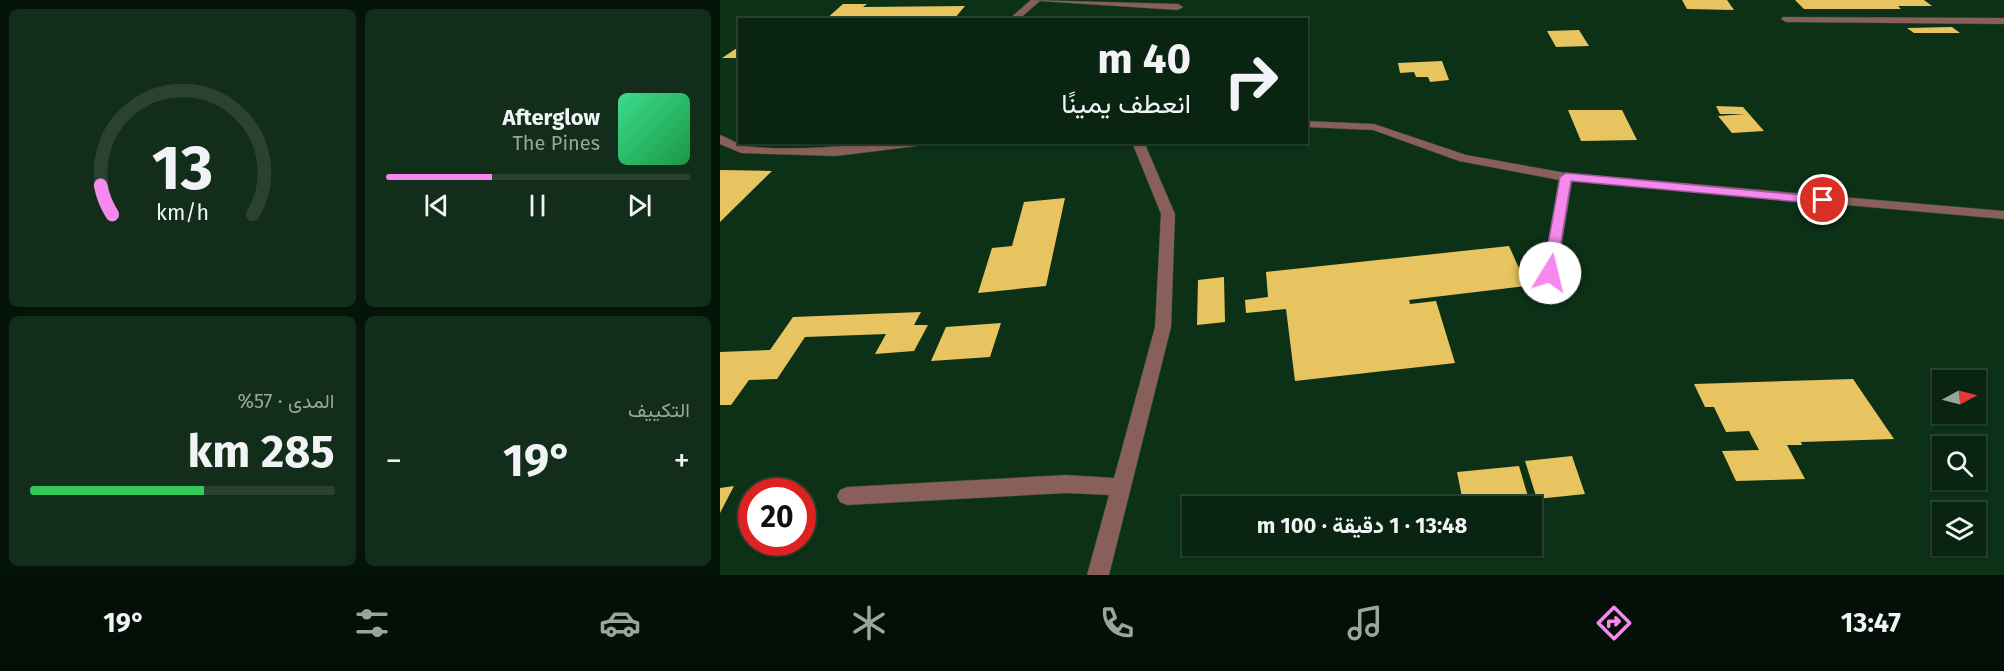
<!DOCTYPE html>
<html lang="ar">
<meta charset="utf-8">
<style>
body{margin:0;font-family:"Fira Sans",Vazirmatn,sans-serif;background:#122d1a;color:#f1f3f6;direction:rtl;height:100vh;display:flex;flex-direction:column;font-size:22px;white-space:nowrap}
*{box-sizing:border-box;margin:0}
p{font-size:20px;color:#99a59f}
.icon{flex:none;width:33px;height:33px;fill:none;stroke:currentColor;stroke-width:2;stroke-linecap:round;stroke-linejoin:round}
.map{position:relative;flex:1;overflow:hidden;direction:ltr}
.side{display:flex;flex-direction:column;gap:9px;padding:9px;background:#051409;width:720px}
.side>*{flex:none}
.top-card{position:absolute;left:18px;top:18px;width:570px;height:126px;border-radius:0px;box-shadow:0 2px 4px #0004,0 0 0 2px #294231;direction:rtl;background:#092511;color:#f1f3f6;overflow:hidden}
.needle{width:39px;rotate:83deg}
.tools{position:absolute;left:1212px;top:370px;display:grid;gap:12px}
.tools a{display:grid;place-items:center;width:54px;height:54px;border-radius:0px;background:#092511;box-shadow:0 2px 4px #0004,0 0 0 2px #294231;font-size:30px}
.speed{position:absolute;left:18px;top:478px;display:flex;gap:12px;font-size:30px;font-weight:700;text-align:center}
.speed>*{display:grid;place-content:center;width:78px;height:78px;border-radius:50%;background:#092511;box-shadow:0 2px 4px #0004,0 0 0 2px #294231;line-height:1}
.speed .limit{border:9px solid #d22;background:#fff;color:#111}
.pin{position:absolute;display:grid;place-items:center;width:51px;height:51px;color:#fff;margin:-26px;border:3px solid #fff;border-radius:50%;box-shadow:0 2px 6px #0007}
.me{position:absolute;width:66px;margin:-33px;rotate:9deg;stroke-linejoin:round;filter:drop-shadow(0 0 4px #0008)}
.turn{display:flex;align-items:center;gap:21px;height:126px;padding:0 18px;font-size:27px}
.turn .icon{width:78px;height:78px;stroke-width:2.5}
.turn b{display:block;font-size:42px;line-height:51px}
.big{font-size:45px;font-weight:700;line-height:1.1}
.side .card{flex:1;display:flex;flex-direction:column;justify-content:center;gap:9px;min-width:0;padding:0 21px;border-radius:9px;background:#122d1a}
.side .dial{align-items:center;gap:0}
.dial svg{height:156px;overflow:visible;fill:none;stroke:#294231;stroke-width:7;stroke-linecap:round;text-anchor:middle}
.dial text{fill:#f1f3f6;stroke:none}
.song{display:flex;align-items:center;gap:18px}
.cover{width:72px;height:72px;border-radius:9px;background:linear-gradient(135deg,hsl(150 70% 55%),hsl(140 70% 35%))}
.played{height:6px;border-radius:3px;background:linear-gradient(90deg,#f589ee 35%,#294231 35%)}
.keys{display:flex;justify-content:space-around;direction:ltr}
.heat{display:flex;justify-content:space-between;align-items:center;font-size:33px;direction:ltr}
.charge{height:9px;border-radius:4px;background:linear-gradient(90deg,#34c759 57%,#294231 0)}
.side .tiles{flex:1;display:grid;gap:9px;grid-template-columns:repeat(2,1fr)}
.trip{position:absolute;left:462px;top:496px;width:360px;height:60px;border-radius:0px;background:#092511;box-shadow:0 2px 4px #0004,0 0 0 2px #294231;font-weight:700;line-height:60px;text-align:center;direction:rtl}
.tabs{display:flex;height:96px;justify-content:space-around;align-items:center;background:#040f07;color:#99a59f}
.tabs .icon{width:42px;height:42px}
.tabs .active{color:#f589ee}
.tabs b{font-size:27px;color:#f1f3f6}
main{display:flex;flex:1;min-height:0}
.map>svg:first-child{display:block}
.building{fill:#e8c460}
.lines{fill:none;stroke-linecap:round;stroke-linejoin:round}
.minor-casing{stroke:#294d33;stroke-width:1}
.minor{fill:#895f59;fill-rule:evenodd}
.route{fill:#f589ee;stroke:#9f599b;stroke-width:1.5}
</style>
<main>
<div class="map">
<svg width="1284" height="575" viewBox="0 0 1284 575">
<rect width="100%" height="100%" fill="#0c3117"/>
<path class="building" d="M962,0H1007L1014,10L967,9Z
M1075,0H1204L1212,6H1178L1181,9H1084Z
M123,4H147L143,7L245,6L234,19L105,20Z
M1232,27L1240,33H1194L1187,28Z
M859,30L869,46L836,47L827,31Z
M20,46V58H2Z
M722,61L729,80L710,82L708,77H696L694,72L680,73L678,63Z
M996,106L1023,107L1044,131L1012,133L998,116L1025,114H1000Z
M848,110H902L917,140L861,141Z
M0,170L52,171L0,222Z
M345,198L326,286L258,293L272,248L292,246L304,202Z
M789,246L807,286L689,300L690,304L716,301L735,363L575,381L566,309L526,313L525,300L548,297L546,272Z
M504,277L505,322L477,325L478,280Z
M201,312L194,325H208L194,351L155,354L166,334L85,337L57,379L29,380L11,405H0V352L50,350L73,317Z
M281,323L270,357L211,361L226,327Z
M1133,379L1174,439L1081,442L1082,445H1067L1085,479L1016,481L1002,451L1039,450L1029,431L1006,432L994,407H985L974,384Z
M852,456L865,494L817,499L805,461Z
M799,466L811,507H744L737,472Z
M14,486L0,513V488Z"/>
<g class="lines">
<defs>
<path id="minor" d="M311,0L458,4L463,7L458,10L320,1L298,20H288Z
M1063,17L1284,18V24L1066,22L1061,19Z
M586,121L654,124L746,155L846,173L1284,211V219L852,181L837,273L830,278L823,273L839,180L739,161L653,130L586,127Z
M0,135C9,138 17,144 26,146C85,153 144,142 203,142L197,146L116,156L21,153L0,144Z
M412,142H424L455,214L451,327L389,575H367L389,495L346,493L127,505L120,502L117,496L120,490L127,487L346,475L394,478L435,327L441,214Z"/>
</defs>
<use href="#minor" class="minor-casing"/>
<use href="#minor" class="minor"/>
</g>
<path class="route" d="M846,173L1103,197L1109,200L1103,204L851,181L836,273L830,277L823,273L840,177Z"/>
</svg>
<div class="tools">
<a><svg class="needle" viewBox="-14 -14 28 28"><path d="M0-13l5 13h-10z" fill="#e53935"/><path d="M0 13l5-13h-10z" fill="#99a59f"/></svg></a>
<a><svg class="icon" aria-label="search" viewBox="0 0 24 24"><circle cx="10" cy="10" r="6"/><path d="M15 15l6 6"/></svg></a>
<a><svg class="icon" aria-label="layers" viewBox="0 0 24 24"><path d="M12 4l9 5-9 5-9-5zM3 14l9 5 9-5"/></svg></a>
</div>
<div class="speed"><div class="limit">20</div></div>
<div class="pin" style="left:1103px;top:200px;background:#d93025"><svg class="icon" aria-label="arrive" viewBox="0 0 24 24"><path d="M6 21V4h12l-3 4 3 4H6"/></svg></div>
<svg class="me" style="left:830px;top:273px" viewBox="-20 -20 40 40"><circle r="19" fill="#fff"/><path d="M0-13L10 11 0 6-10 11z" fill="#f589ee"/></svg>
<div class="trip">13:48 · 1 دقيقة · 100 m</div>
<div class="top-card">
<div class="turn"><svg class="icon" aria-label="right" viewBox="0 0 24 24"><path d="M7 20v-9h11M14 6l5 5-5 5"/></svg><div><b>40 m</b>انعطف يمينًا</div></div>
</div>
</div>
<section class="side">
<div class="tiles">
<div class="card">
<div class="song"><i class="cover"></i><div><b>Afterglow</b><p>The Pines</p></div></div>
<div class="played"></div>
<div class="keys"><svg class="icon" aria-label="previous" viewBox="0 0 24 24"><path d="M18 5L8 12l10 7zM5 5v14"/></svg><svg class="icon" aria-label="pause" viewBox="0 0 24 24"><path d="M8 5v14M16 5v14"/></svg><svg class="icon" aria-label="next" viewBox="0 0 24 24"><path d="M6 5l10 7-10 7zM19 5v14"/></svg></div>
</div>
<div class="card dial"><svg viewBox="0 0 100 80">
<path d="M14 69A42 42 0 1 1 86 69"/>
<path d="M14 69A42 42 0 0 1 8 54" stroke="#f589ee"/>
<text x="50" y="56" font-size="32" font-weight="700">13</text>
<text x="50" y="72" font-size="11">km/h</text>
</svg></div>
<div class="card"><p>التكييف</p>
<div class="heat"><a>−</a><b class="big">19°</b><a>+</a></div>
</div>
<div class="card"><p>المدى · 57%</p><b class="big">285 km</b><div class="charge"></div></div>
</div>
</section>
</main>
<nav class="tabs">
<b>13:47</b>
<svg class="icon active" aria-label="directions" viewBox="0 0 24 24"><path d="M12 3l9 9-9 9-9-9zM9 14v-3h6M13 9l2 2-2 2"/></svg>
<svg class="icon" aria-label="music" viewBox="0 0 24 24"><path d="M9 18V5l10-2v13"/><circle cx="6" cy="18" r="3"/><circle cx="16" cy="16" r="3"/></svg>
<svg class="icon" aria-label="phone" viewBox="0 0 24 24"><path d="M5 4h4l2 5-3 2q2 4 5 5l2-3 5 2v4C11 20 4 13 5 4z"/></svg>
<svg class="icon" aria-label="climate" viewBox="0 0 24 24"><path d="M12 3v18M4 7l16 10M4 17L20 7"/></svg>
<svg class="icon" aria-label="car" viewBox="0 0 24 24"><path d="M5 17H2v-5l4-1 3-4h7l3 4 3 1v5h-3M9 17h6M6 11h13"/><circle cx="7" cy="17" r="2"/><circle cx="17" cy="17" r="2"/></svg>
<svg class="icon" aria-label="filters" viewBox="0 0 24 24"><path d="M4 7h16M4 17h16"/><circle cx="9" cy="7" r="2"/><circle cx="15" cy="17" r="2"/></svg>
<b>19°</b>
</nav>
